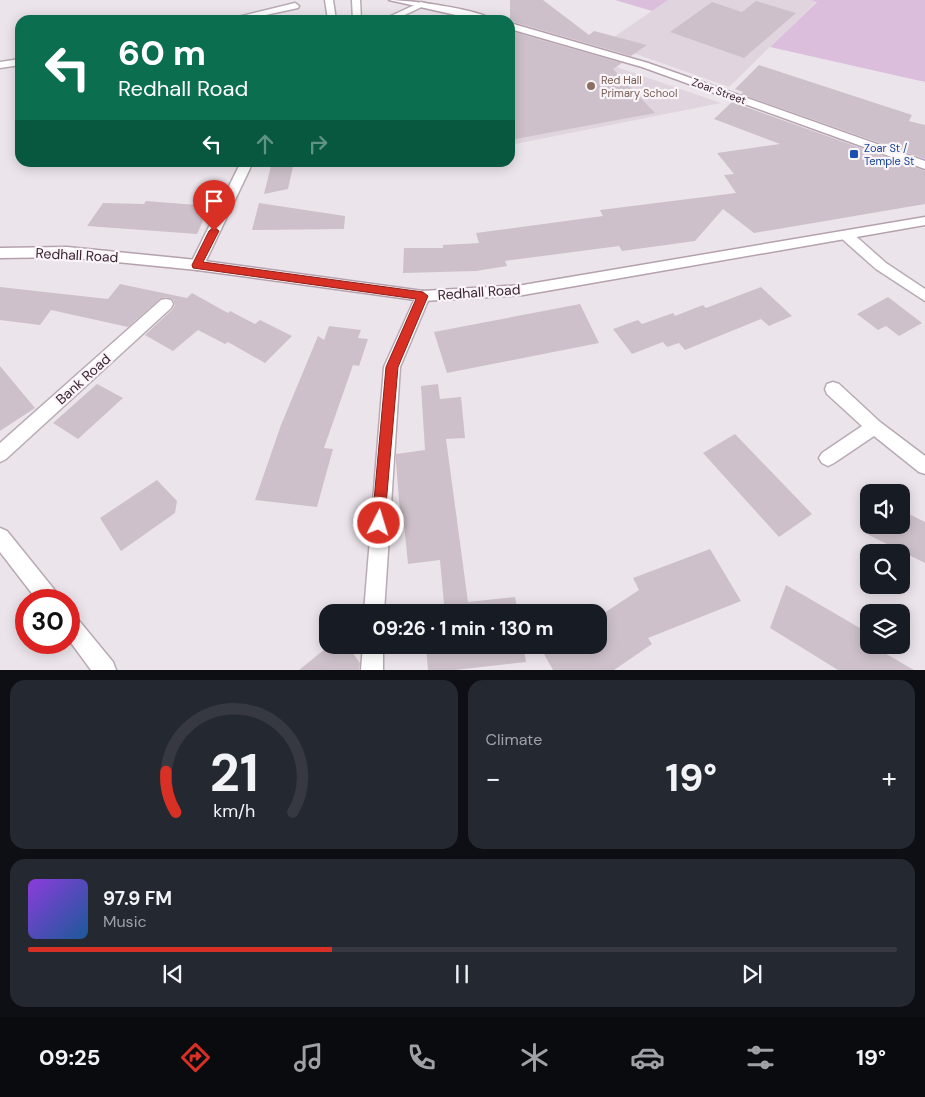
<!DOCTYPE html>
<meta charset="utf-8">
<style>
body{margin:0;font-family:"DM Sans",sans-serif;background:#242831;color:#f1f3f6;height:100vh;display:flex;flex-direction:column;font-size:19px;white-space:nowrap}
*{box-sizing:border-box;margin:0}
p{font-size:16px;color:#9ea1a6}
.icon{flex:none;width:28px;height:28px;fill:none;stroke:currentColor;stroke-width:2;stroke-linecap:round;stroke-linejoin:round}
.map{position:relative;height:670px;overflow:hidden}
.panel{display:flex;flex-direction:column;gap:10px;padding:10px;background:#0d0f14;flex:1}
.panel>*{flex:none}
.top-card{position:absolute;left:15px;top:15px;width:500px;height:152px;border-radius:15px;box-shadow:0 2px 12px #0003;background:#0b6e4f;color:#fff;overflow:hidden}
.buttons{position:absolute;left:860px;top:484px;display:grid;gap:10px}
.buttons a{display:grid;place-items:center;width:50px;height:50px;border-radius:10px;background:#171b24;box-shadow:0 2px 12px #0003;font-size:25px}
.speed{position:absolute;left:15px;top:589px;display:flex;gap:10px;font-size:25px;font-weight:700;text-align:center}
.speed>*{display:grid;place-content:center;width:65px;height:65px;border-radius:50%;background:#171b24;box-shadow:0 2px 12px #0003;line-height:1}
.speed .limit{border:8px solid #d22;background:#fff;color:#111}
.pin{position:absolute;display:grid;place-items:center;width:42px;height:42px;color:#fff;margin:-51px -21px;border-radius:50% 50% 50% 0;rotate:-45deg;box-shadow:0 0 5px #0007}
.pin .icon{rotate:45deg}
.me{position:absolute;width:55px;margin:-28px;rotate:5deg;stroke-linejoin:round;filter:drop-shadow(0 0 4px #0008)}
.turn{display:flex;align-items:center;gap:18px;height:105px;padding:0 20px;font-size:22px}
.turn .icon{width:65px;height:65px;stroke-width:2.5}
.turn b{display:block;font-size:35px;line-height:42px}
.lanes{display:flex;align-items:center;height:48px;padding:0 20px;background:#0003;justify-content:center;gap:25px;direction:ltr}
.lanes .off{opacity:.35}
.big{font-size:38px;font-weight:700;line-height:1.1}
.panel .widget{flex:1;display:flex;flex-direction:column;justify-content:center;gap:8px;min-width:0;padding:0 18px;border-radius:15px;background:#242831}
.panel .dial{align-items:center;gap:0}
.dial svg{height:130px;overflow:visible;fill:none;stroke:#363941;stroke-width:7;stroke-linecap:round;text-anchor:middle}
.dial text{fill:#f1f3f6;stroke:none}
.song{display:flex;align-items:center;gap:15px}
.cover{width:60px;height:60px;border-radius:8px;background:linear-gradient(135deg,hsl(270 70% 55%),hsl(210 70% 35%))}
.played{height:5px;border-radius:2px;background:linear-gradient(90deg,#d93025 35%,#363941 35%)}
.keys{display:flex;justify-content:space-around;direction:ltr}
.heat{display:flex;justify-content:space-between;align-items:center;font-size:28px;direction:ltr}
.panel .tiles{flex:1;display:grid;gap:10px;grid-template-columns:1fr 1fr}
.widget:last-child{grid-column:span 2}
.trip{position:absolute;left:319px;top:604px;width:288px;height:50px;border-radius:15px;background:#171b24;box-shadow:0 2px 12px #0003;font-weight:700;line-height:50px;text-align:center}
.dock{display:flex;height:80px;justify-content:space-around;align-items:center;background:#090b0e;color:#9ea1a6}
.dock .icon{width:35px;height:35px}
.dock .active{color:#d93025}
.dock b{font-size:22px;color:#f1f3f6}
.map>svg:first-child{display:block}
.built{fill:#e0d5de}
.green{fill:#dabedc}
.building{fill:#cdc0ca}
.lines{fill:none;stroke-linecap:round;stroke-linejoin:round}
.lane-casing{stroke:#b8aab4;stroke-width:3}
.street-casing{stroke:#b8aab4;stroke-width:3}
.secondary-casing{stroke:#b5a0ae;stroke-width:3}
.lane{fill:#fff;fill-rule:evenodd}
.street{fill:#fff;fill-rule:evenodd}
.secondary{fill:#fff;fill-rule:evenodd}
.route{fill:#d93025;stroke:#8d1f18}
.education-dot{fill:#8d6e63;stroke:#f9f4f8;stroke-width:2}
.transit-dot{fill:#1a4fb4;stroke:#f9f4f8;stroke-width:2}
.labels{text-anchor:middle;stroke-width:4.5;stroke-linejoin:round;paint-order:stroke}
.far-education-label{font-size:11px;fill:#785e54;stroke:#f9f4f8;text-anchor:start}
.far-street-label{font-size:11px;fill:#3d2433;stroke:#f9f4f8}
.far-transit-label{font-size:11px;fill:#164399;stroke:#f9f4f8;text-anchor:start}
.street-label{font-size:14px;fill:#3d2433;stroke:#f9f4f8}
</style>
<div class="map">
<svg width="925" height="670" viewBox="0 0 925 670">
<rect width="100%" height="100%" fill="#ece4eb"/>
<path class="built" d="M668,0H810L817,1L729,87L605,43Z
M547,43L721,103L510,145V70Z"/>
<path class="green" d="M615,0H668L652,11Z
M810,0H925V82L770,47L817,2Z"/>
<path class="building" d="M510,0H543L589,35L594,31L647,45L631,56L510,21Z
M756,1L796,13L744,58L670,32L712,2L742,12Z
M510,31L622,63L613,69L655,113L510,140Z
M759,65L912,115L909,121L925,125V159L741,94L743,92L735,89Z
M732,102L925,171V204L754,233L723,209L695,241L622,251L619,246L505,261L507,266L476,271L403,273L404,248H443V245L479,243L476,233L603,216L600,210L736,193L724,175L734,174L717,153L780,144L714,119Z
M272,162H294L288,189L264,194Z
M146,201L210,206L197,234L87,226L103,203L144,204Z
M259,203L345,216L344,229L252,230Z
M120,284L187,298L192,293L228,313L230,311L255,324L260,320L292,336L265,363L228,342L225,344L198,330L173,351L145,335L173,309L175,305L173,299L166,297L160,299L128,327L51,310L40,325L0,320V287L108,299Z
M761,287L792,316L769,326L761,319L685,350L679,343L667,347L663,342L632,354L613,329L638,320L642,324L673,313L675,316L703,305L706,308Z
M888,297L922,323L899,336L886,326L878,330L857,314Z
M580,304L599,343L447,373L434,332Z
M329,326L361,330L358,338L368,339L359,366L353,365L324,448L333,449L317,507L255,500L281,425L318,336L324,340Z
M0,366L35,408L0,431Z
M97,384L123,398L78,439L53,423Z
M438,384L440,399L461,397L465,438L446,439L468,602L515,597L518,612H424V606L444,604L440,560L408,564L404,524L401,525L396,462V454L425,450L421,386Z
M735,434L812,514L779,537L703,453Z
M157,480L177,501L175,513L121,551L100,518Z
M901,510L925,522V563L863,532L869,512V525H901Z
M710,549L741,601L648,638L652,644L614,670H553L539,645H598V617L639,590L633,578Z
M786,585L865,631L862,640L914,670H838L770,628Z
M330,645H347L360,663L359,670H299Z
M426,645H523L526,662L455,670H428Z"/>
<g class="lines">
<defs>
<path id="lane" d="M325,0H333L336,20H328Z
M352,0H360L361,20H353Z"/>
<path id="street" d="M421,2L428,4L394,20H382Z
M295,3L299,6L298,8L242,20H226Z
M20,59V65L0,68V62Z
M241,162H253L204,265L197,270L192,268L190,265Z
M846,231L851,232L886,263L925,289V301L876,269L841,238L839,235L841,232Z
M423,291L430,296L400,367L384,612H364L384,367L416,296Z
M166,299L171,300L173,304L171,308L6,459L0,462V443L161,300Z
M833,382L839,384L880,422L925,456V474L919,472L874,436L834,463L828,466L822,463L819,458L822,453L862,426L827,394L825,389L827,384Z
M0,528L7,531L57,593L60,600H37L0,552Z
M69,614L76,617L113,662L116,670H91L69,640Z
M363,645H383V670H361Z"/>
<path id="secondary" d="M389,0C409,0 479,9 493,20H478Z
M510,23L648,63L925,161V169L642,67L510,29Z
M925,217V225L523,295L423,301L197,270L67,257L0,258V248L67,247L197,260L423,291L523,285Z"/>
</defs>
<use href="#lane" class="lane-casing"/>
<use href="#street" class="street-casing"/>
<use href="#secondary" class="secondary-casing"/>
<use href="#lane" class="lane"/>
<use href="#street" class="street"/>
<use href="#secondary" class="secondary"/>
</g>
<path class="route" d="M214,227L219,231L203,262L423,292L428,296L398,367L384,528L379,530L374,528L372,523L386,367L416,299L193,268L192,265L209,231Z"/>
<circle class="education-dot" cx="591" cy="86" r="5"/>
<rect class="transit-dot" x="849" y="149" width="10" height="10" rx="2.5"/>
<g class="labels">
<g class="far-education-label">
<text x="601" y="84">Red Hall<tspan x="601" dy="13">Primary School</tspan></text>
</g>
<g class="far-street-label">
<text transform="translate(719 91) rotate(20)" y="4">Zoar Street</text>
</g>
<g class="far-transit-label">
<text x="864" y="152">Zoar St /<tspan x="864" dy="13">Temple St</tspan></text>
</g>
<g class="street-label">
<text transform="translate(77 255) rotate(3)" y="5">Redhall Road</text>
<text transform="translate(479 292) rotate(-4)" y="5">Redhall Road</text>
<text transform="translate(83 379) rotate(-42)" y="5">Bank Road</text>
</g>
</g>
</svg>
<div class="buttons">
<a><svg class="icon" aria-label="sound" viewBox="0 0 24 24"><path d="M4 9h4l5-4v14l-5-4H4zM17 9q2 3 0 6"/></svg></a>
<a><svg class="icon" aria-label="search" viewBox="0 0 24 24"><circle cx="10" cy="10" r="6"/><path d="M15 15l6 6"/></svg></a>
<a><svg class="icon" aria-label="layers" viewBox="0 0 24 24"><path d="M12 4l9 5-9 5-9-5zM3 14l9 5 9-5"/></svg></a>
</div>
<div class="speed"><div class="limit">30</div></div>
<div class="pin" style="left:214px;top:231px;background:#d93025"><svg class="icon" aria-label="arrive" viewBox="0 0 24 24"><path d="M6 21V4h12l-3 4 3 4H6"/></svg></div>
<svg class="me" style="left:379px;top:523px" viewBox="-20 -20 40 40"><circle r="17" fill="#d93025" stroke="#fff" stroke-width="3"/><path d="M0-11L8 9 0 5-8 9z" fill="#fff"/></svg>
<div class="trip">09:26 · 1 min · 130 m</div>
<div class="top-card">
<div class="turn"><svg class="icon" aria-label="left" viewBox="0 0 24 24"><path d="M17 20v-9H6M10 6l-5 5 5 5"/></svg><div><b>60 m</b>Redhall Road</div></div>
<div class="lanes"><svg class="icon" aria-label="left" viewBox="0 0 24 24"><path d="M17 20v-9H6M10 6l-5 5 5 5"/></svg><svg class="icon off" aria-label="ahead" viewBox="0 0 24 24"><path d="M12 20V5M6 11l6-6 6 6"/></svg><svg class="icon off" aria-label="right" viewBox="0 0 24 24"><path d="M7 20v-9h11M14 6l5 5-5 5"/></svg></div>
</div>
</div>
<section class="panel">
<div class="tiles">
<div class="widget dial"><svg viewBox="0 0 100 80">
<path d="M14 69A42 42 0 1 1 86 69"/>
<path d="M14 69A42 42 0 0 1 8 44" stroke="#d93025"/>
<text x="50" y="56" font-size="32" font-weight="700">21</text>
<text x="50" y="72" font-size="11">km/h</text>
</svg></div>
<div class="widget"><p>Climate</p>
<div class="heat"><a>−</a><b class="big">19°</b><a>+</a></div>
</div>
<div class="widget">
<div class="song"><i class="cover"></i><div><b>97.9 FM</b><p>Music</p></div></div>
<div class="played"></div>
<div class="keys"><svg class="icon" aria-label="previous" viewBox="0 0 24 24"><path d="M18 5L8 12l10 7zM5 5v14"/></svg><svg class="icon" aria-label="pause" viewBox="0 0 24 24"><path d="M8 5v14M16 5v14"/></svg><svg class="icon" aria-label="next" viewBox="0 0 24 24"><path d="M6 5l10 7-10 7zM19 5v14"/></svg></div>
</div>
</div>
</section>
<nav class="dock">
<b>09:25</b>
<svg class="icon active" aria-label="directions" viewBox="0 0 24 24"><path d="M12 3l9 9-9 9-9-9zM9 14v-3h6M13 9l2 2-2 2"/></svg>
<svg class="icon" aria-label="music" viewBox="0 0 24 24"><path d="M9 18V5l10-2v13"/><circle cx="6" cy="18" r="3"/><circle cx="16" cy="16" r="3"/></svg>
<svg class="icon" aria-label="phone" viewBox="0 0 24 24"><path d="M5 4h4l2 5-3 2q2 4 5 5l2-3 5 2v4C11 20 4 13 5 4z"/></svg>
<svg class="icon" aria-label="climate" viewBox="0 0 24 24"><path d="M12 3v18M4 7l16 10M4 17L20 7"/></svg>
<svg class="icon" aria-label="car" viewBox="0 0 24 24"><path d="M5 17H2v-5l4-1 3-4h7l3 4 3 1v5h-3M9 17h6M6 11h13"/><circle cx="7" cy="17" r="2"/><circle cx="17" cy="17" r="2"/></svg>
<svg class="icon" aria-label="filters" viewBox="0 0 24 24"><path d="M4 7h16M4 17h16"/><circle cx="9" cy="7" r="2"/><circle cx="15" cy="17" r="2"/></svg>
<b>19°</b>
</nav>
